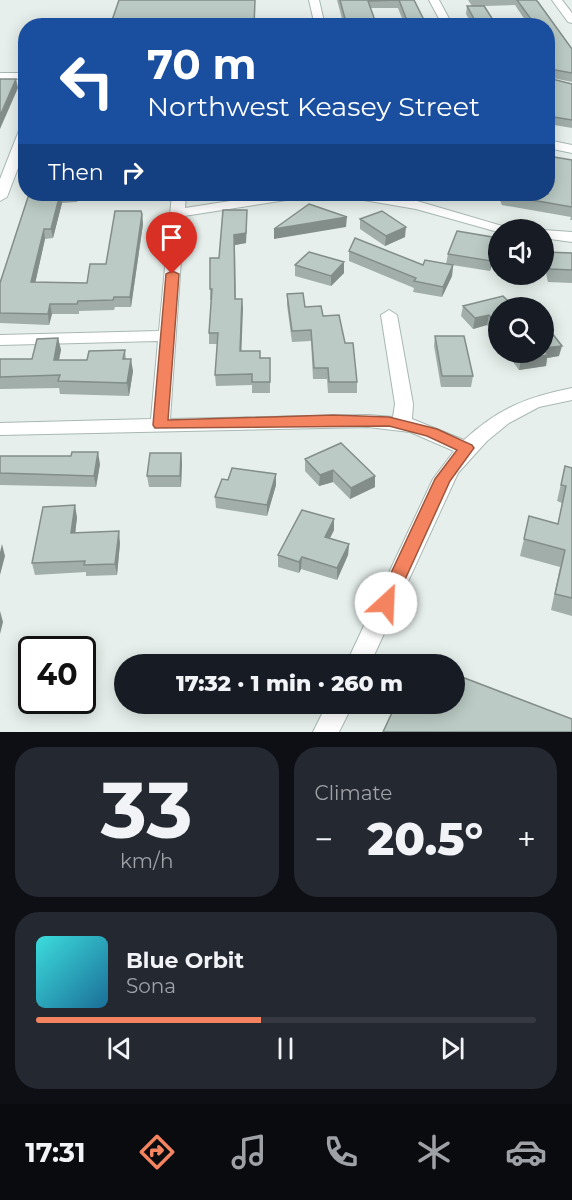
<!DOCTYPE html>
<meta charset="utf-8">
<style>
body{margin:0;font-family:Montserrat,sans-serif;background:#242831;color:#f1f3f6;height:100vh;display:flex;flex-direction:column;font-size:22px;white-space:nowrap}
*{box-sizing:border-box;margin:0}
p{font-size:20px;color:#9ea1a6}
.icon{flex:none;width:33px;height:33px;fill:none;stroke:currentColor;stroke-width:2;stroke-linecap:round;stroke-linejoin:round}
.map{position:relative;height:732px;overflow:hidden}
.drawer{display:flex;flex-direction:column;gap:15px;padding:15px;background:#0d0f14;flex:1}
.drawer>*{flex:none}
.guide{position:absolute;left:18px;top:18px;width:537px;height:183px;border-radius:24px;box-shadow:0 3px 15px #0003;background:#1a4fa0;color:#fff;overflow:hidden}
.tools{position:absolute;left:488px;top:219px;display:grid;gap:12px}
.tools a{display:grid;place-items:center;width:66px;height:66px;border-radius:50%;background:#171b24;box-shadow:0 3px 15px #0003;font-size:30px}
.speed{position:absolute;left:18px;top:636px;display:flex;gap:12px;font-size:30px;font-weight:700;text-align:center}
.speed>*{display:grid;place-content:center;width:78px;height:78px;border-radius:50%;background:#171b24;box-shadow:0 3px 15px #0003;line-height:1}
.speed .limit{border:3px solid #111;border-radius:9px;background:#fff;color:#111}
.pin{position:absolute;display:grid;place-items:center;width:51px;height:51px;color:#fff;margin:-62px -26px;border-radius:50% 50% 50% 0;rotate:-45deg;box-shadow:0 0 6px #0007}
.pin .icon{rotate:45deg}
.me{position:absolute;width:66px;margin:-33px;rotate:25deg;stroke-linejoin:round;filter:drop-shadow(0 0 4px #0008)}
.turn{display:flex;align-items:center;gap:21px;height:126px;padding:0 30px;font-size:27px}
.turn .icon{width:78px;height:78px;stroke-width:2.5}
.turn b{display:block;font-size:42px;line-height:51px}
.then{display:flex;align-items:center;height:57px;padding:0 30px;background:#0003;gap:12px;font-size:22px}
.big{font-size:45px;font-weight:800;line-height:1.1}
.drawer .card{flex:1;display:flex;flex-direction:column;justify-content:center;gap:9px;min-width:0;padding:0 21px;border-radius:24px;background:#242831}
.drawer .dial{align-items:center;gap:0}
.dial b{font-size:78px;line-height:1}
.song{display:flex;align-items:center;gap:18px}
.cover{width:72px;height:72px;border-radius:9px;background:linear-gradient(135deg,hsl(180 70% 55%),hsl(200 70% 35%))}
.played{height:6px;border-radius:3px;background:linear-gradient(90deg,#f4845f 45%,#363941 45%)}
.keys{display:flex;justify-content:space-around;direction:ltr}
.heat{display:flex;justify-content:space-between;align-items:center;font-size:33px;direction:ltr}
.drawer .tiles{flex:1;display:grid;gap:15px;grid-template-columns:1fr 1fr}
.card:last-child{grid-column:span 2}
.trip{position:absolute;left:114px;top:654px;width:351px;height:60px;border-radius:30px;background:#171b24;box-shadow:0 3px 15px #0003;font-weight:800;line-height:60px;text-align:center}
.tabs{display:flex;height:96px;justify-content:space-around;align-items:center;background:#090b0e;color:#9ea1a6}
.tabs .icon{width:42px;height:42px}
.tabs .active{color:#f4845f}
.tabs b{font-size:27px;color:#f1f3f6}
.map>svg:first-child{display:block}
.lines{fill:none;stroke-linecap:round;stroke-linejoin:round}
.minor-casing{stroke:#a8b8b2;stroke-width:2}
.minor{fill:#fff;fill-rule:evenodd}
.wall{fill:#a1aea9}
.shaded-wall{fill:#838d89}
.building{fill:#bbcac4;stroke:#838d89;stroke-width:1.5}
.route{fill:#f4845f;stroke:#9f563e;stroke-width:1.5}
</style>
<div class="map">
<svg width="572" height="732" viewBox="0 0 572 732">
<rect width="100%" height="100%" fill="#e6efeb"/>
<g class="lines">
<defs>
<path id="minor" d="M309,0H319L325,26H315Z
M429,0H439L453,26H443Z
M552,0H562L572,13V23L568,22Z
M0,73H26V79H0Z
M26,124V147L7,197L0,201V179L20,128Z
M548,140L572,145V153L548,148Z
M172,194H186L185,208L275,194H306L299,198L184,216L170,419L368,415L393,417L395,404L381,315L389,310L397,315L413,404L412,419L464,440C499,408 527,397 572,388V400L539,407L509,423L487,441L458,473L370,664H346L433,479L454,451L410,432L368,427L0,435V423L151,419L158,341L0,345V335L159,331Z
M345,194H374L417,201L516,230L498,232L416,209L352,198Z
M543,230L572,232V242L543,238Z
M327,704H353L339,732H313Z"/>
</defs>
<use href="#minor" class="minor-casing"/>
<use href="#minor" class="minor"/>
</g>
<path class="wall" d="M337,0H414L427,26H405L398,8H370L377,26H344Z
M468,0H536L572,49V82L548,77V78L572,84V128L548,124V26H529L515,5L485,6L497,26H473L466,14L467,6H472Z
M572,160V220H570L571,217L502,205L498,196L499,194H548Z
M29,194H79L77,202L62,203L53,238L45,239L35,283H87L106,264L142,214L143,224L131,307H115L114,310L79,311V314H52L49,325L0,323V283Z
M120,194H144V196L121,197Z
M360,219L405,237L385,246L360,229Z
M247,220L246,243L235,245L236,299H242L241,351L260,358H270V393H252V385L216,386L215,375L217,344H209V333L211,300H210V289L219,258Z
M498,238L497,248L490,271L446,264L448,254Z
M349,251L423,265H453L452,276L442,297L413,292L414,288L349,261Z
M546,252L572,253V283L548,282L544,265Z
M295,265L344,273L331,286L295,276Z
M287,294L305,307L323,316L345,343L357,382V393H328L327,379H313L311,341L292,342L287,305Z
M463,306L498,308V340L487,325L473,329L461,316Z
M435,336L473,376L471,387H441L434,346Z
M58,338L61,350L59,360H87L125,350L126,359L133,371L129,396L60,394L59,388L0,389V359H32Z
M506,352H543L559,356L547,358L546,366L519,370Z
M181,453L182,464L181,487H149L147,476Z
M0,456L100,464L96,487L0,485Z
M305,459L375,476V487L350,499L333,482L319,486L305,471Z
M565,466L572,468V616L551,610L560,567L520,556L524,539L558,524L562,503L557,501Z
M276,474V485L267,516L216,508L215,497L228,480Z
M77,517L75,533L120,543L117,575L86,576V572L35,575L32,563Z
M334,530L330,538L349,544L348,555L337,580L301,569L299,573L278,567V555Z"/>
<path class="shaded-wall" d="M16,79L18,88L0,129V116Z
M60,194L62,203L53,238L51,229Z
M76,194H79L77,202Z
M247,210L246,243L235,245L234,235Z
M142,214L143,224L131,307L130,297Z
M347,217L346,227L274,239V229Z
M406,227L405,237L385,246L386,236Z
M44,229L45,239L33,293L31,282Z
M498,240L497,248L490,271L491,261Z
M344,262V273L331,286V276Z
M453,265L452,276L442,297L443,287Z
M242,299L243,309L241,362L240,351Z
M50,304L52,314L49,325L48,314Z
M489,315L487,325L473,329L475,318Z
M58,338L61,350L56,373L54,360Z
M562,346L559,356L547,358L546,366L519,370L521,359L543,348Z
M131,359L133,371L129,396L127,383Z
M98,452L100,464L96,487L94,476Z
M181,453L182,464L181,487L180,476Z
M333,470V482L319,486L320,475Z
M276,474V485L267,516V505Z
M375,476V487L350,499L351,488Z
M75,505L77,517L74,545L71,533Z
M334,519V530L325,548V537Z
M119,531L120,543L117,575L115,564Z
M2,544L5,556L0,575V552Z
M349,544L348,555L337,580V568Z
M302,557L301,569L299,573V562Z
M0,611L3,622L0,634Z"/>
<path class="building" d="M119,0H255L254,26H110Z
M340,0H414L427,26H409L399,0L368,1L377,26H347Z
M517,0H536L538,2L572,49V73L550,69L548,71V26H536Z
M467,6H484L497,26H478Z
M548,77V78L572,84V120L548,116Z
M0,79H16L0,116Z
M548,156L572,160V207L503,195L502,194H548Z
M29,194H60L51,229H44L31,282L87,283L90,264H106L115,211H141L142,214L130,297H114L113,300L78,301L77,304H50L48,314L0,313V283Z
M309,204L347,217L274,229Z
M223,210H247L246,233L234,235L235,299H242L240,351H260V358H270V382H252V374L215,375L218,333H209L212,289H210V258H219Z
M382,211L406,227L386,236L360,219Z
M457,231L498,238V240L491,261L448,254Z
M355,238L423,265L425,260L453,265L443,287L414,281L416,278L349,251Z
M309,252L344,262L331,276L295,265Z
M546,252L572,253V270L550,269Z
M303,293L305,307L321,306L323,316L339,315L345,343H353L357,382H329L328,368H314L311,330L292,331L287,294Z
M503,296L515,308H498V327L489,315L475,318L463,306Z
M543,328H548L562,346L543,348L548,355L521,359L516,352H543Z
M435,336H464L473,376H442Z
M58,338L54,360H87L89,351L125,350L123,359H131L127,383L58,381L60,375L0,377V359H32L37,339Z
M341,443L375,476L351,488L333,470L320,475L305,459Z
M72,452H98L94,476L0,473V456H71Z
M150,453H181L180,476H147Z
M565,466L572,468V598L555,594L565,550L524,539L529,516L558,524L566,486L561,485Z
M232,468L276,474L267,505L215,497L222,479L228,480Z
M75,505L71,533L119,531L115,564L84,565L85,561L32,563L43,507Z
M302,510L334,519L325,537L349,544L337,568L302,557L299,562L278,555Z
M416,659L431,664H413Z
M454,674L572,719V732H383L396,704H454Z"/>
<path class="route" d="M172,271L179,274L168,420L333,415L389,417L437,429L472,445L474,448L450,481L392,608H380L377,603L435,479L457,450L427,436L389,426L155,428L153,425L166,274Z"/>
</svg>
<div class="tools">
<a><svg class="icon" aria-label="sound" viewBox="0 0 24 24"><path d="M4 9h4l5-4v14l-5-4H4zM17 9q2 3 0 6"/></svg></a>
<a><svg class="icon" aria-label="search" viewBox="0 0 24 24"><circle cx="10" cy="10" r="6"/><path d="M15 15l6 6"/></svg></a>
</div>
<div class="speed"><div class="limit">40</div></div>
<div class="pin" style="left:172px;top:274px;background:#d93025"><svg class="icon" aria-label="arrive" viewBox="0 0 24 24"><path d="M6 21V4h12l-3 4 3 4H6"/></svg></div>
<svg class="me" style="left:386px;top:603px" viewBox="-20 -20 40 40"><circle r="19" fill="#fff"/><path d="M0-13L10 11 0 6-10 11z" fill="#f4845f"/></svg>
<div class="trip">17:32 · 1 min · 260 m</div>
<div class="guide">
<div class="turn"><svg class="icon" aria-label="left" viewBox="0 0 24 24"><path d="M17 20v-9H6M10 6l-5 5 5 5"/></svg><div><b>70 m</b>Northwest Keasey Street</div></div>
<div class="then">Then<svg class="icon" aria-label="right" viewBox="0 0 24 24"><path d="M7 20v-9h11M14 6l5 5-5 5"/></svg></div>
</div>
</div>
<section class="drawer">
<div class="tiles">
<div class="card dial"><b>33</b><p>km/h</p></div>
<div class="card"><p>Climate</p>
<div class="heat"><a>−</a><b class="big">20.5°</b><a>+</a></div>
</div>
<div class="card">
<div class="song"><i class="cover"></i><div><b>Blue Orbit</b><p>Sona</p></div></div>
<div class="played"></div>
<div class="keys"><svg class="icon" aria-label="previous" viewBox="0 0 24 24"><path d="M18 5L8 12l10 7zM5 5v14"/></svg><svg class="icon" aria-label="pause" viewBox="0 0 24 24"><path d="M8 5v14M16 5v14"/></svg><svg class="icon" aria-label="next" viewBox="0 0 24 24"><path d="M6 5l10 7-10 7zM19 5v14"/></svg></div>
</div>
</div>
</section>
<nav class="tabs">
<b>17:31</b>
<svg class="icon active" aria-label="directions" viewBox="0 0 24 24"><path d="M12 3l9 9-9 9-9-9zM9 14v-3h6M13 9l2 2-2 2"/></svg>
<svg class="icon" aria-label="music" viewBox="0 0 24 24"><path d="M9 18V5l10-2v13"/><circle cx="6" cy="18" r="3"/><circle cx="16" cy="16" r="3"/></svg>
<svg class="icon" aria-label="phone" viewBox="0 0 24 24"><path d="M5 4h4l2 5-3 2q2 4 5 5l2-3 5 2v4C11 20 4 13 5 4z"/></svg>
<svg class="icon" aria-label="climate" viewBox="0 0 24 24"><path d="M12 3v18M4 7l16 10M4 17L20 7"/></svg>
<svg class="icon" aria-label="car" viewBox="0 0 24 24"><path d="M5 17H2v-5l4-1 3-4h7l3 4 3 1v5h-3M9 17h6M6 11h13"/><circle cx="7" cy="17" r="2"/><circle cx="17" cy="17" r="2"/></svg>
</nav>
